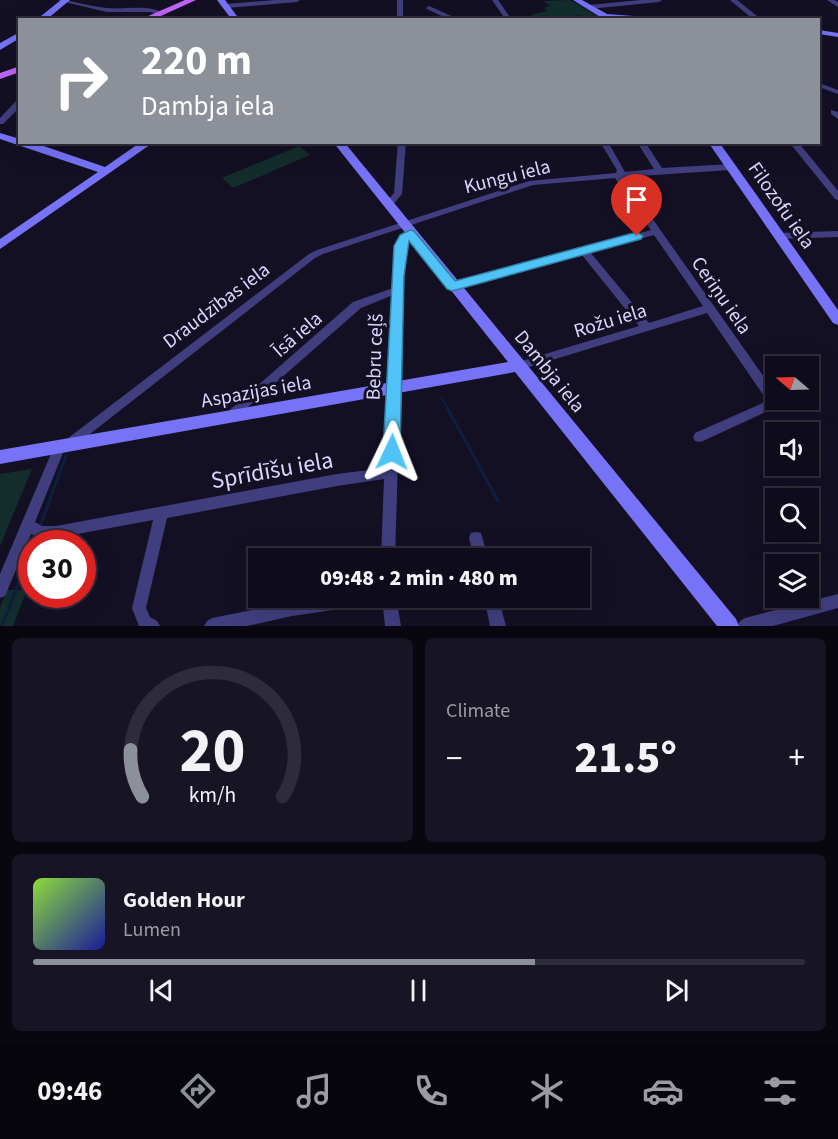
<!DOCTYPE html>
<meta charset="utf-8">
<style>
body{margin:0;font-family:"Source Sans 3",sans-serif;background:#171524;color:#f1f3f6;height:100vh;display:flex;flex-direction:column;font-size:22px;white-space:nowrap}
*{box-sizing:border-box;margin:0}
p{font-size:20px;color:#9b9ba3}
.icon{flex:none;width:33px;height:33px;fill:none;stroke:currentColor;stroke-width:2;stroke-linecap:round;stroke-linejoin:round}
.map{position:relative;height:626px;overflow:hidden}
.side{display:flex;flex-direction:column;gap:12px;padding:12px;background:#08070f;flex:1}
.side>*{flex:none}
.hud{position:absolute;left:18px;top:18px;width:802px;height:126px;border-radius:0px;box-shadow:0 6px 24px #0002,0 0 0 2px #2e2c3a;background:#8c9099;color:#fff;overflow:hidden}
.needle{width:39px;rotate:289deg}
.buttons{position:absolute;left:765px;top:356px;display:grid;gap:12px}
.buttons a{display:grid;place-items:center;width:54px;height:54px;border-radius:0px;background:#0e0c1b;box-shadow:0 6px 24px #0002,0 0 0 2px #2e2c3a;font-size:30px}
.speed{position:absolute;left:18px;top:530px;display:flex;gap:12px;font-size:30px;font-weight:700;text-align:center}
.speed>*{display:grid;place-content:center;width:78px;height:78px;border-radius:50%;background:#0e0c1b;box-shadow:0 6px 24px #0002,0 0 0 2px #2e2c3a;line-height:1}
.speed .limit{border:9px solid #d22;background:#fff;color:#111}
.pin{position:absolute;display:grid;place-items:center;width:51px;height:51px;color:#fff;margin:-62px -26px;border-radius:50% 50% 50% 0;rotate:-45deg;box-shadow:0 0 6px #0007}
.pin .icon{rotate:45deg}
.me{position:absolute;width:66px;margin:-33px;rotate:2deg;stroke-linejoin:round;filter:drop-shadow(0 0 4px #0008)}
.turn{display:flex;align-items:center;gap:21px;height:126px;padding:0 24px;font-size:27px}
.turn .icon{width:78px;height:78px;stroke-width:2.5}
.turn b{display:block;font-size:42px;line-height:51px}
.big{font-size:45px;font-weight:800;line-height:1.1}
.side .widget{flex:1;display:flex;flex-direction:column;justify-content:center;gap:9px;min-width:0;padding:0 21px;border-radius:9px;background:#171524}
.side .dial{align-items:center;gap:0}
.dial svg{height:156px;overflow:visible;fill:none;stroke:#2e2c3a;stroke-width:7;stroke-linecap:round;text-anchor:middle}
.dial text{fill:#f1f3f6;stroke:none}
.song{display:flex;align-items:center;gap:18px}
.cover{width:72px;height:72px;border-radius:9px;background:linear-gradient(135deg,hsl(90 70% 55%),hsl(240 70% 35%))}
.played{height:6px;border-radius:3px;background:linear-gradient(90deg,#8c9099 65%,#2e2c3a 65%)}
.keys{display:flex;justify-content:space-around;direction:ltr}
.heat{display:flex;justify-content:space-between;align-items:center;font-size:33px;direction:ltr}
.side .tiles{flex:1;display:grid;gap:12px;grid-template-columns:1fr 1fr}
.widget:last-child{grid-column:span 2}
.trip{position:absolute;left:248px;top:548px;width:342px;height:60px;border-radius:0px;background:#0e0c1b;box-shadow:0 6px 24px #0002,0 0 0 2px #2e2c3a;font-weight:800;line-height:60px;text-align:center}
.tabs{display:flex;height:96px;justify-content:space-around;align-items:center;background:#06050b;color:#9b9ba3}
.tabs .icon{width:42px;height:42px}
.tabs .active{color:#8c9099}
.tabs b{font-size:27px;color:#f1f3f6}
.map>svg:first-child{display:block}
.green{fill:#132d2d}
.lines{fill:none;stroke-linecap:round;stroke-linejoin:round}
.stream-far1{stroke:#0d1f40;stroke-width:2}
.stream{stroke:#0d1f40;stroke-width:3}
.street{fill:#413e80;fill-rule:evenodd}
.secondary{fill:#7673f6;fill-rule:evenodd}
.primary{fill:#bf63f5;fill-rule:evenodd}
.route{fill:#4fc3f7;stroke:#337fa1;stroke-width:1.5}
.labels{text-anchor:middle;stroke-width:6;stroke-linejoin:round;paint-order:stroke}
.street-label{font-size:20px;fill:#dad5fc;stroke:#131024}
.near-street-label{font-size:24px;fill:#dad5fc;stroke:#131024}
</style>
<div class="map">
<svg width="838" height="626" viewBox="0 0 838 626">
<rect width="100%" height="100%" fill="#131024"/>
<path class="green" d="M570,0L597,16L588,19L579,15C563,21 546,22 530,15L547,11L544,8L550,6L543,1Z
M299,146L310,155L235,187H232L222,178Z
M32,469L0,546V474Z
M7,590H27L13,626H0V608Z"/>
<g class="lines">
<path class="stream-far1" d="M441,397L449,411"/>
<path class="stream" d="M448,409L498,501
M40,526L66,456
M33,543L37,535
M2,626L32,548"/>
<path class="street" d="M56,0C74,0 90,7 107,8C126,10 147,4 163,13L160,15L150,12H107Z
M276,0H300L297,2L226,8L223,6L226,4Z
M397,0H403V20H397Z
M492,0H498L512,20H506Z
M641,0H662L659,2L589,9L586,7L589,5Z
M730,0H737L762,20H754Z
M827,0H834L838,2V7Z
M429,6L458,19L459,20H450L427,9L426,8Z
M819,83L838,90V94L819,87Z
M17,100H20V107L3,124H0V118Z
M831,110L838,112V119L831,114Z
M398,142H406L402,194L391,207L388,208L384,205L394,193Z
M492,142H509C505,145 496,145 492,142Z
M600,142H608L625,172L654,169L637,142H645L662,168L731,164L735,167L731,170L623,177L776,394V399H778L774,408L703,441L699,442L695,441L693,437L695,433L765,402L766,399L707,313L519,370L515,369L513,366L515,363L639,326L582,255L452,289L447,286L448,284L651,230L615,178L533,185L323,254L315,258L72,448H65L35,522L42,526H56L337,474L385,468L393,295L361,308L233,420L229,422L225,420L223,417L225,414L353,302L393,288C394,270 390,239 410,231L415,234L407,243L404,261L395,558H381L384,479L337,486L167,518L146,608L150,617L157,621L160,626H139L132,608L153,520L56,538H41L31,534L5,596L0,598V574L56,442H63L309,254L317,250L529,181L616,173L617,170ZM654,235L703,306L649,323L590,252Z
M789,142H798L838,191V200L835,199Z
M838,231V237L780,239L775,236L780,233Z
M476,532L481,533L488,558H474L469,538L471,533Z
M838,594V608L773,626H737L740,621L745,618Z
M323,597H380L378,602L373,604L292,616L247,626H204L207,621L212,618L292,602Z
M382,597H396L401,626H385Z
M484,597H498L506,626H490Z"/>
<path class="secondary" d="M61,0H70L46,20H36Z
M217,0H225L240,20H232Z
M573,0H582L607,14L687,20H605Z
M819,30L838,33V37L819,34Z
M20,32V38L0,50V43Z
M0,133L20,139V142H32L105,167L141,142H154L0,249V239L98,172L0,139Z
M333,142H344L736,619L739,626H717L515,372L0,464V450L508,362Z
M708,142H719L838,310V325L833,323Z"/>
<path class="primary" d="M185,0H196L152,20H139Z
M20,66V72L0,79V73Z"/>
</g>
<path class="route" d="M410,230L414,231L455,281L637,232L643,236L641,239L452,291L447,289L409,241L404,276L400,452L397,456L392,458L386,456L383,452L394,246L400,235Z"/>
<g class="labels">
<g class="street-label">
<text transform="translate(507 176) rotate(-14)" y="7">Kungu iela</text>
<text transform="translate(782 205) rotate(55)" y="7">Filozofu iela</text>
<text transform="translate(722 295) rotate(55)" y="7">Ceriņu iela</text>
<text transform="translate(216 305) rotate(-37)" y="7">Draudzības iela</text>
<text transform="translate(610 320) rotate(-17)" y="7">Rožu iela</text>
<text transform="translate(297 334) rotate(-41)" y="7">Īsā iela</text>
<text transform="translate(374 357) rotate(-88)" y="7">Bebru ceļš</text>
<text transform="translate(550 371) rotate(51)" y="7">Dambja iela</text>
<text transform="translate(256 391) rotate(-10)" y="7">Aspazijas iela</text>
</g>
<g class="near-street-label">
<text transform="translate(272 470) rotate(-10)" y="8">Sprīdīšu iela</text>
</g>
</g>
</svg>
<div class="buttons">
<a><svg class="needle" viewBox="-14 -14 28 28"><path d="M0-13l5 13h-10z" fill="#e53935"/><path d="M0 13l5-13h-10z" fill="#9b9ba3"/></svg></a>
<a><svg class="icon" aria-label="sound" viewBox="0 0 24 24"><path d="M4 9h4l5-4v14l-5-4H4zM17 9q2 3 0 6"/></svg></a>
<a><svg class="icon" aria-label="search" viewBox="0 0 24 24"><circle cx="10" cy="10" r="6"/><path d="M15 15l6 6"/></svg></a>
<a><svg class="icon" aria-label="layers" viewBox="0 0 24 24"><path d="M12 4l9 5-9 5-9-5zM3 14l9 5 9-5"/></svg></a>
</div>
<div class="speed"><div class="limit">30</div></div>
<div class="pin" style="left:637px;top:236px;background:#d93025"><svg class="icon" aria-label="arrive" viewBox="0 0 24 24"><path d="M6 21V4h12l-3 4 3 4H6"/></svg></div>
<svg class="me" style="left:392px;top:452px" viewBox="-20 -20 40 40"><path d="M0-17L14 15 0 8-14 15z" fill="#4fc3f7" stroke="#fff" stroke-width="4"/></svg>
<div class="trip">09:48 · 2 min · 480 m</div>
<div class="hud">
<div class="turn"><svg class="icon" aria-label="right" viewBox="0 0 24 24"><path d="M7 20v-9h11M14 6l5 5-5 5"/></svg><div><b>220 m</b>Dambja iela</div></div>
</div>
</div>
<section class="side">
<div class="tiles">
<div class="widget dial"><svg viewBox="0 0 100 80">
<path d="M14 69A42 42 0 1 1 86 69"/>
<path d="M14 69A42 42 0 0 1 8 45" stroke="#8c9099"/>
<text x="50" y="56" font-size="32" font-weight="700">20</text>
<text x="50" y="72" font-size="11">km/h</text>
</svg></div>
<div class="widget"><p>Climate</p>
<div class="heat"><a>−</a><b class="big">21.5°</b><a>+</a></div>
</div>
<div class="widget">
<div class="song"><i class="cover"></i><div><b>Golden Hour</b><p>Lumen</p></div></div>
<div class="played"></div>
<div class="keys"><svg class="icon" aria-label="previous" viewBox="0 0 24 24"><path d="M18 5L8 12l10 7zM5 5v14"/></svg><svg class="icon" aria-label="pause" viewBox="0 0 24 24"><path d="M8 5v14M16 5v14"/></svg><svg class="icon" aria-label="next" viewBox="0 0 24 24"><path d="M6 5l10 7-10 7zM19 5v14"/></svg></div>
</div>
</div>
</section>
<nav class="tabs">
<b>09:46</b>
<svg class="icon active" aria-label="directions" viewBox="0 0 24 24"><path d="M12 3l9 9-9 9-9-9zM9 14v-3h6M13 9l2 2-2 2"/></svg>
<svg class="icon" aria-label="music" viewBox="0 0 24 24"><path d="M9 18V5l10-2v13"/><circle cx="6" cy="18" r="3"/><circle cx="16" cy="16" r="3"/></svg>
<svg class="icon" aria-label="phone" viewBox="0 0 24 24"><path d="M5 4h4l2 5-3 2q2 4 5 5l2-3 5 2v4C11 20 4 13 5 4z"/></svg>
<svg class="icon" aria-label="climate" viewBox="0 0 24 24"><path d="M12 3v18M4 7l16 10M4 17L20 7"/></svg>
<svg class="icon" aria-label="car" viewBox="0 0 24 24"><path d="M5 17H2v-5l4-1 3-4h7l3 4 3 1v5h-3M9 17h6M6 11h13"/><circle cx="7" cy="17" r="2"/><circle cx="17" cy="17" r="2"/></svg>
<svg class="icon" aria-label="filters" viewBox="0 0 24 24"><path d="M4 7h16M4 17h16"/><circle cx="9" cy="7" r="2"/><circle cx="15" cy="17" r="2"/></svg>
</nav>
